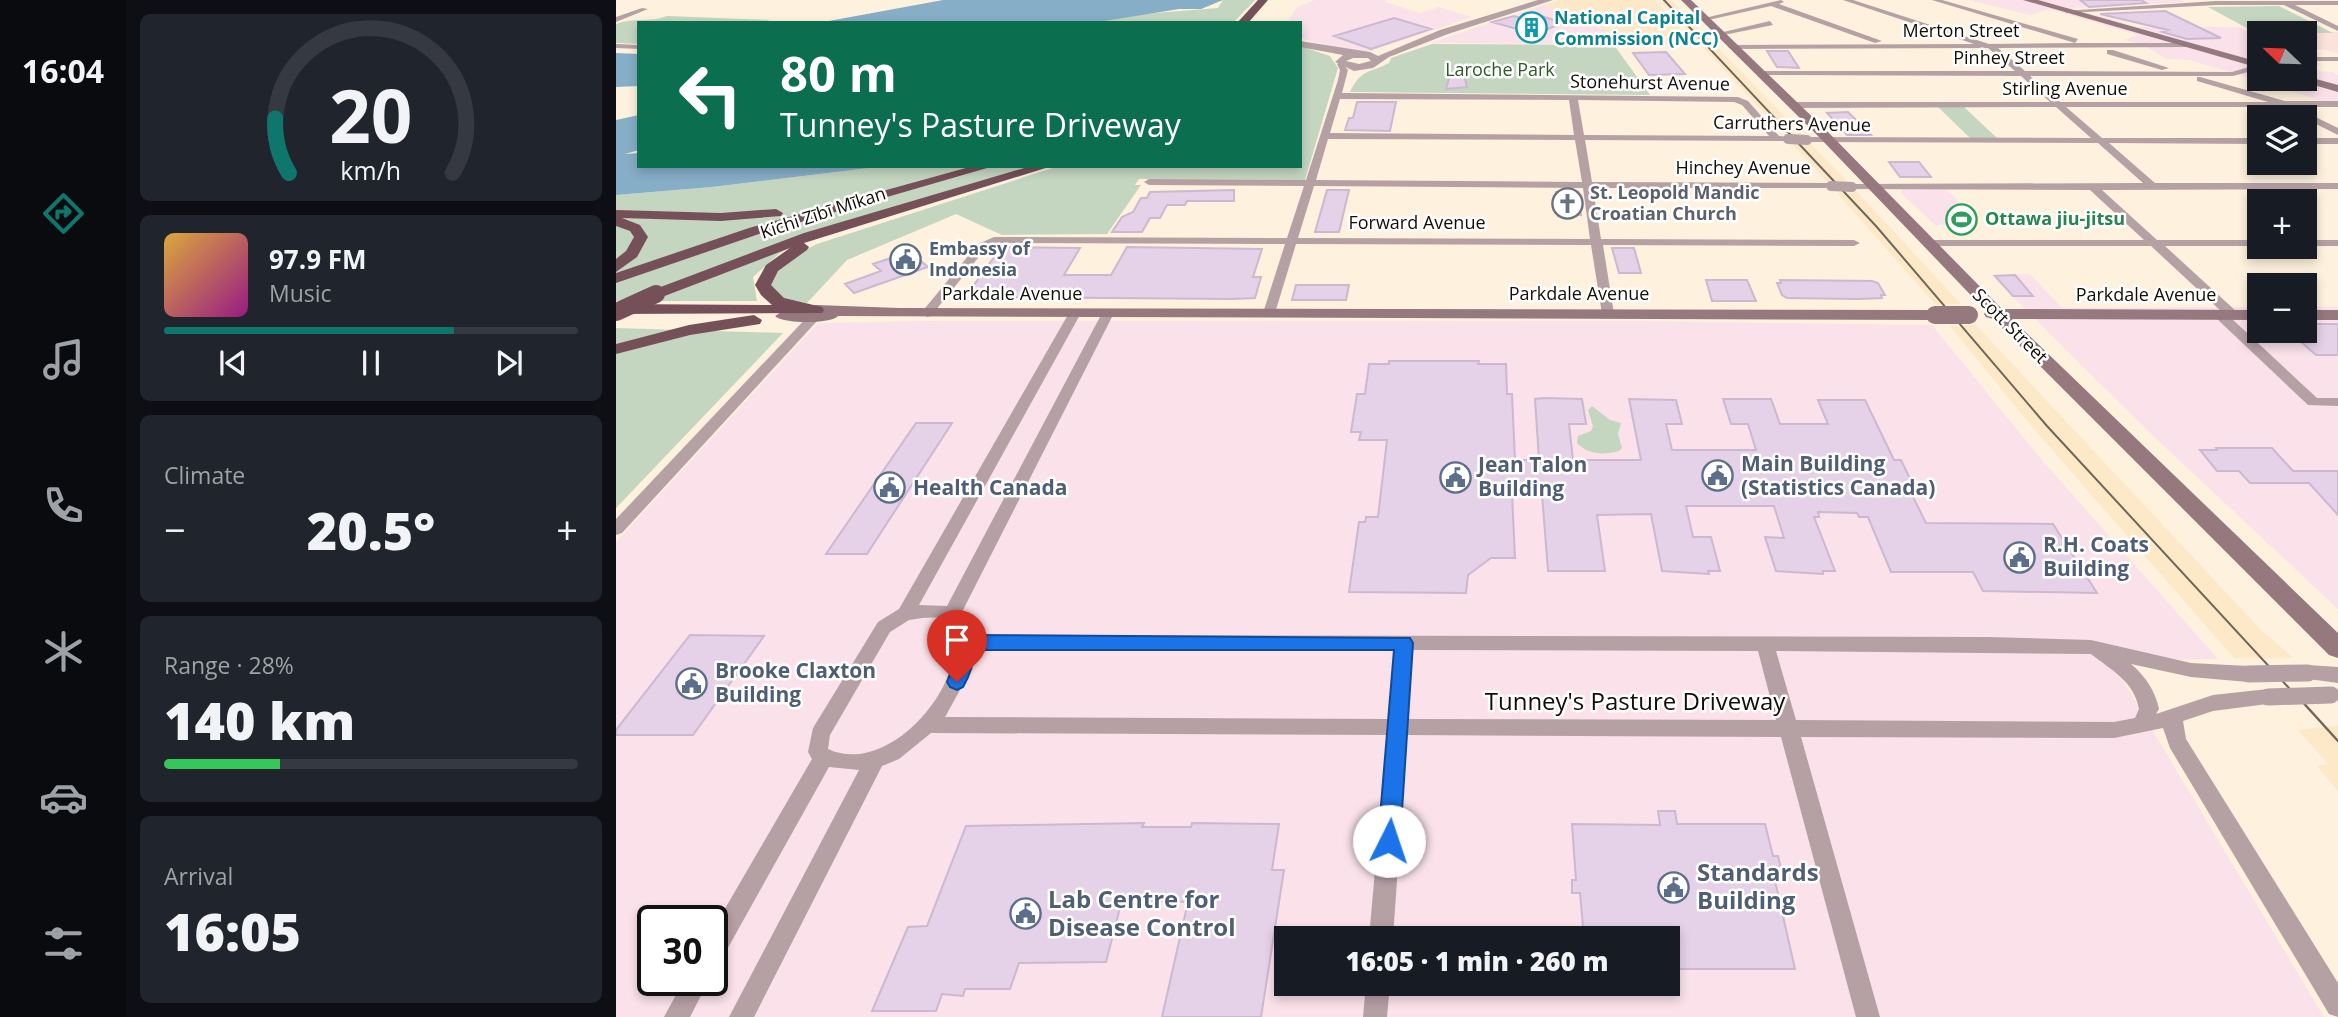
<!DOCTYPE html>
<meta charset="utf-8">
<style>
body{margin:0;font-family:"Open Sans",sans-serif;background:#20242c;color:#f1f3f6;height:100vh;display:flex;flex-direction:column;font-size:26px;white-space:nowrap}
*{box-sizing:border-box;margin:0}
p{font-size:23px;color:#9ea1a6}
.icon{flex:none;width:38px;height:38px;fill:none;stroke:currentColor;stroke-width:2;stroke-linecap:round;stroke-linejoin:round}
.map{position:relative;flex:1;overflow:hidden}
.panel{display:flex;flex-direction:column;gap:14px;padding:14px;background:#0d0f14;width:490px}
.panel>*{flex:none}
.guide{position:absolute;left:21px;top:21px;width:665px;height:147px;border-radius:0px;box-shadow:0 4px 10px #0003;background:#0b6e4f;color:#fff;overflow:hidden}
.needle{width:46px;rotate:293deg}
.fabs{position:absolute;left:1631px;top:21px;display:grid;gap:14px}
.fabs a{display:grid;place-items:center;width:70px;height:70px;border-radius:0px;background:#171b24;box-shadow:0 4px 10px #0003;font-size:35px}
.speed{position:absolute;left:21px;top:905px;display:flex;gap:14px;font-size:35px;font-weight:700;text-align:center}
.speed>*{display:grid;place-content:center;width:91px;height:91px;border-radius:50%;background:#171b24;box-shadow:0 4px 10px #0003;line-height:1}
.speed .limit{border:4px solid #111;border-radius:10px;background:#fff;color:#111}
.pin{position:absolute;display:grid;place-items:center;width:60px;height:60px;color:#fff;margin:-72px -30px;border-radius:50% 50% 50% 0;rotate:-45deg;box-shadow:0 0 7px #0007}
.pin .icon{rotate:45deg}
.me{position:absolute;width:77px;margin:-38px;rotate:4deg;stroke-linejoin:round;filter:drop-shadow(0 0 5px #0008)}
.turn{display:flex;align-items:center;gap:24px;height:147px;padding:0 28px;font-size:32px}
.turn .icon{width:91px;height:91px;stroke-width:2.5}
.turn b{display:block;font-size:49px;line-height:60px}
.big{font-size:52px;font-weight:800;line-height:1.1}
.panel .tile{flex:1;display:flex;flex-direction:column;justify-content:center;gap:10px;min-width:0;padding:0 24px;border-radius:10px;background:#20242c}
.panel .dial{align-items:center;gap:0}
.dial svg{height:182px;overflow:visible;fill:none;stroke:#363941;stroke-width:7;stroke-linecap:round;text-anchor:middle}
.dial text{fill:#f1f3f6;stroke:none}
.song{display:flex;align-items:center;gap:21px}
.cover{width:84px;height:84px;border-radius:10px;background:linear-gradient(135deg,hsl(40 70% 55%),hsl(310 70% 35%))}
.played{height:7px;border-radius:4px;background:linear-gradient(90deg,#0f766e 70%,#363941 70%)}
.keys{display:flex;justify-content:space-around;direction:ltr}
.heat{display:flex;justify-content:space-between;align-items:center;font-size:38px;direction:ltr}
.charge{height:10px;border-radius:5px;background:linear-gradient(90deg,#34c759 28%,#363941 0)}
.trip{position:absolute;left:658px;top:926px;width:406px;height:70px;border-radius:0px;background:#171b24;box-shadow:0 4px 10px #0003;font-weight:800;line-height:70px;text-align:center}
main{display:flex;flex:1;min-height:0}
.dock{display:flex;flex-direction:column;width:126px;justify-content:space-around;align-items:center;background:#090b0e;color:#9ea1a6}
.dock .icon{width:49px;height:49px}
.dock .active{color:#0f766e}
.dock b{font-size:32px;color:#f1f3f6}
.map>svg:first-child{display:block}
.commercial{fill:#fae1ea;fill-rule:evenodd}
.built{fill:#fde9c8}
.education{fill:#fde2dc}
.green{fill:#c4d6c0}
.water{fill:#87aec7}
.building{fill:#e5d1e8;stroke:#ccb8cf;stroke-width:2}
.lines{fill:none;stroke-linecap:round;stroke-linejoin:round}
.minor{fill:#b5a0a4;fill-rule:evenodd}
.tertiary{fill:#b5a0a4;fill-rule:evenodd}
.secondary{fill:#96787f;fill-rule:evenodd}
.trunk{fill:#765059;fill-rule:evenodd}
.tram-far1{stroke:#6f675a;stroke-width:2}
.tram{stroke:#6f675a;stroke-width:2.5}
.minor-bridge-far1{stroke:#b5a0a4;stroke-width:10}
.minor-bridge{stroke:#b5a0a4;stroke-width:17}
.secondary-bridge{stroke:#96787f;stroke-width:18}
.trunk-bridge{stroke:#765059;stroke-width:18}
.route{fill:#1a73e8;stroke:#114b97;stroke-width:2}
.labels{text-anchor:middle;stroke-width:5;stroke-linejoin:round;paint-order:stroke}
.far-culture-label{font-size:18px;font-weight:bold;fill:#0d838f;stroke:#fff;text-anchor:start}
.far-street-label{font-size:18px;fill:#120d05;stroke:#fff}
.far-park-label{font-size:18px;fill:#315829;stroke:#fff}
.far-worship-label{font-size:18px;font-weight:bold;fill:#5b616d;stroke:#fff;text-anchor:start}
.far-leisure-label{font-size:18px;font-weight:bold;fill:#27864d;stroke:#fff;text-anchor:start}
.far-service-label{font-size:18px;font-weight:bold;fill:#4e5e75;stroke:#fff;text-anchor:start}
.service-label{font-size:21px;font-weight:bold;fill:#4e5e75;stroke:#fff;text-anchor:start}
.near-street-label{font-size:24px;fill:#120d05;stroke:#fff}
.near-service-label{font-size:24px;font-weight:bold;fill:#4e5e75;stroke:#fff;text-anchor:start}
</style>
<main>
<nav class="dock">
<b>16:04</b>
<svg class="icon active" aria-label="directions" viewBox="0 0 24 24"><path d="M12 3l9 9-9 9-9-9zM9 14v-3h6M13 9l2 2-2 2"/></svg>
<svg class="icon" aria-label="music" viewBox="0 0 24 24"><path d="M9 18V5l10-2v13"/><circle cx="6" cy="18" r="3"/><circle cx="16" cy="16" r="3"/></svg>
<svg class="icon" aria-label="phone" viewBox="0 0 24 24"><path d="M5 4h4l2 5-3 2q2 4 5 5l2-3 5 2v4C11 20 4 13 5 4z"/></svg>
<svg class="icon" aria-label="climate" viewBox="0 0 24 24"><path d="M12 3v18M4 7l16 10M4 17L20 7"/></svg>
<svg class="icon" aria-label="car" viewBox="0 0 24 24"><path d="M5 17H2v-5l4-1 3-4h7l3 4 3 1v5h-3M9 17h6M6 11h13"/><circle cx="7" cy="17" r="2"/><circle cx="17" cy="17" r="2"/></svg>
<svg class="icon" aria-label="filters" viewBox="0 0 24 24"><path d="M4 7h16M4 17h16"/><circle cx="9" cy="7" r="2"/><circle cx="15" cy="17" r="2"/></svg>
</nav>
<section class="panel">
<div class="tile dial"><svg viewBox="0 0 100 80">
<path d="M14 69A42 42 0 1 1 86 69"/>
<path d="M14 69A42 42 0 0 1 8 45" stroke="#0f766e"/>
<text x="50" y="56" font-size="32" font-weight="700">20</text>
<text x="50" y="72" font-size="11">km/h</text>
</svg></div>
<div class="tile">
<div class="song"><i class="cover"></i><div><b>97.9 FM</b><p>Music</p></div></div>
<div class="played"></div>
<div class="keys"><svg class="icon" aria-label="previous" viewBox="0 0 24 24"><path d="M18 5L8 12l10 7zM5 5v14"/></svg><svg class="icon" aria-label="pause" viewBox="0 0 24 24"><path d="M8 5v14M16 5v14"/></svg><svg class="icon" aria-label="next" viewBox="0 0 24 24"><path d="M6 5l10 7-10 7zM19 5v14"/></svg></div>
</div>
<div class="tile"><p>Climate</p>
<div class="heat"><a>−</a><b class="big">20.5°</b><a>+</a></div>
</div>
<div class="tile"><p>Range · 28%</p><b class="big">140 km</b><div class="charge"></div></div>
<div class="tile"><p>Arrival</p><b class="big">16:05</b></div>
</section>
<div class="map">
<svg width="1722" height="1017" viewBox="0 0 1722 1017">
<rect width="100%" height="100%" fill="#fef1dd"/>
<path class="commercial" d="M699,0H770L769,2L804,13L823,7L855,17L755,51H732L684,38V23H671L681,7Z
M1352,0H1565L1569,2L1455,8L1522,27H1624L1643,39V79H1689V67L1697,71L1716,72L1722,75V106L1574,60L1550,59L1528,45L1508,40L1522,35L1434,9L1414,15Z
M928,5L956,14L1017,44L814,43Z
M1286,189H1331L1361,224L1319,225L1285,193Z
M1414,274L1446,308L1643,307V331H1689V307H1722V609L1533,432L1375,275Z
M308,321H1015L1316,325L1425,459L1602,659L1495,661L1708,1017H0V542L202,323ZM37,920H96V980H37ZM670,938H1052V984H670Z"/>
<path class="built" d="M943,0H1039L1078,44H1017L956,14L928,5Z
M1043,0H1055L1187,135H1169Z
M1195,144L1232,182H1211L1177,145Z
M1241,192L1345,304L1320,305L1221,193Z
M1360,325L1646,631L1678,658H1618L1417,428L1334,326Z
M1722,725V791L1701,766L1712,764L1682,730Z"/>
<path class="education" d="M1659,32H1722V53L1689,46V33Z"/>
<path class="green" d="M607,0H639L617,23H476L526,14L602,8Z
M1663,6L1717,33L1638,32L1592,7Z
M51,16L153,20L149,23H23V44L0,43V24C17,17 35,23 51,16Z
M816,44L998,45L1034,95L734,92C746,68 752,74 773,63L775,58Z
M684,46L714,56L722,68L689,180L523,179L519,185H525L491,234L386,235L340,214L231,260L191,303C175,301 160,300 154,283C164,262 181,254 201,244L443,166H684Z
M1322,107H1348L1381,138H1354Z
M269,166H417L208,228L164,253L137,277L141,301H0V195L96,187Z
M0,328L167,333L0,508Z
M976,406L994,420L1005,423L1002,434L1006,448L1003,451C987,455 973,455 961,443L962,436L975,431L977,426L972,410Z"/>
<path class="water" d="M327,0H607L585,9H563L476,23H202Z
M0,53L23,54V86L0,87Z
M23,115V150L9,154L23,153V166H269L96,187L0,195V120Z"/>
<path class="building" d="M1464,0H1525L1530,3L1473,7Z
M1549,11L1605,38L1571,39L1546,32L1552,30L1484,14Z
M922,15L947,23L919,34L876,22L898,16L908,19Z
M778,18L815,29L755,49L718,36Z
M1151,51H1172L1183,68L1161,67Z
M1050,52L1069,74L1033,75L1017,53Z
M834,75H848L851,87L830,89Z
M741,102H780L774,131L729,130L733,118H737Z
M1232,112L1255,135H1231L1211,113Z
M1273,162H1303L1315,177H1284Z
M618,190V201H571L569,205H551L544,218H534L526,232H496L506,217L517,212L525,198H531L534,192Z
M711,190H733L723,232H699Z
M940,192H962L965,215L942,216Z
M388,247L464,248L448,275H495L511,247L646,249L637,277H645L639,298L616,299L357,297L360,293H352L384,249Z
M996,248H1018L1025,273H1003Z
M290,253H295L312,267L238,293L229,284L265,271L257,264Z
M1399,275L1417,296H1397L1379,276Z
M1090,280H1131L1140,301H1096Z
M1164,280L1256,281L1262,283L1269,295H1265L1266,298L1242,299L1171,298L1166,295L1161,283H1165Z
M680,285H733L730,300H676Z
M1689,324H1722V355H1700L1673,331H1689Z
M773,361H863L862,364H890L891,394H896L899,460H923L919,399L928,398L966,399L970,424H953L957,460H1025L1013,399L1060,400L1066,424H1050L1056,450H1140L1132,424H1115L1107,399H1155L1164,424H1212L1202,400H1249L1278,460H1285L1302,495H1296L1310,523L1437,524L1481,593L1367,591L1357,572H1275L1252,517H1243L1241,513L1202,512L1203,517H1198L1219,571H1207V574L1160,571L1149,537L1168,538L1158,506H1070L1077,537H1095L1104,571H1092L1093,574L1046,571L1035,514L981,515L989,571H932L926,494H896L899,558H875L852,575L850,593L733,592L743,522H749L750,517H762L771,440H743L745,432H735L741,394H749L753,364H773Z
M300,423H336L251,554H210Z
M1600,448H1656L1677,471H1722V515L1693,483H1634L1623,471H1601L1584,450H1601Z
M74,635L148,636L77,735H0V730Z
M1042,811H1059L1061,824H1149L1157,856H1162L1168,881H1159L1179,969H1052V938H968L964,893H956V880H960L956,824L1044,825Z
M528,823L526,827H575L576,823L663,824L656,870H668L645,1017H546L572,902L506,900L490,962L403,963L394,989H349L347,996L326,994L320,1011H256L292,927L311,926L350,826Z"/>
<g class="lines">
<path class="minor" d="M1165,0L1168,2L1163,4L1266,41L1259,43L1155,6L1088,21L1084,19Z
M1227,0H1237L1373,44L1459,43L1316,0H1326L1462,39L1459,43H1574L1578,45L1574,47L1382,48L1409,71L1616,72L1643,64V69L1617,76H1414L1444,102H1652L1581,81V77H1584L1669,101H1722V107H1679L1722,128V135L1666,107H1450L1486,138H1643V144L1493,143L1539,183H1722V189L1486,190L1541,240H1643V246H1549L1621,312V318H1615L1701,398H1722V406L1692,405L1600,318V312H1606L1535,246H1312L1306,243L1312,240H1528L1474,190L1232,189V185L1236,184L1527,183L1482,143L1188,142L1186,140L1191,137L1475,138L1440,107L1176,108L1172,105L1176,102H1434L1405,76L1143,75L1139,73L1143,71H1399L1372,48L1116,49L1112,47L1116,45L1358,44Z
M1600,1H1722V5H1679L1722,26V31L1668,5H1600L1451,13L1447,11Z
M26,8L32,9L0,22V17Z
M1154,21L1157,25L1103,36L1099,34Z
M0,44L23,45V49L0,48Z
M1491,50H1497L1553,68L1546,70L1491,54Z
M1689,57H1722V61H1689Z
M725,62L732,70L726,93L1122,97L1132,101L1163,136L1175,137V141L969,140L976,182L1215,183L1220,186L1219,188H977L985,239L1238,240L1244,243L1238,246L987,245L998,314L992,318L986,314L975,245L680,244L659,313L653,317L647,313L669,244L380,243L370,248L315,316L311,317L305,313L362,244L378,237L671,238L688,186L533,185L528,182L533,179L690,180L722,80L724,70L721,64ZM724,99L953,100L958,135L714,133ZM962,100L1118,102L1126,105L1153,136L968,135ZM712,139L959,140L966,182L700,180ZM698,186L967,188L974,239L682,238Z
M1689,138H1722V144H1689Z
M1689,240H1722V246H1689Z
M459,309L465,313L303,605L331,606L486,313L492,309L496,310L498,313L346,612L356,635L1372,637L1475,640L1575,663L1632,666L1639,669L1641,674L1639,679L1632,682L1575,677L1515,664C1529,676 1539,690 1543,709L1540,714L1597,695L1652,689L1659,691L1662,697L1659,703L1597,711L1567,721L1570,739L1722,983V1017L1713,1014L1554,748L1547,728L1498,738L1185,737L1264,1017H1240L1165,737L791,735L777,938H753L771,735L315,733L283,759L266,766L138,1017H113L243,770L213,767L104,962L96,966V931L196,759L192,752L197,728L262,622L283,609L453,313ZM306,618C314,618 326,616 332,621C338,626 338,635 338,642C342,695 269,776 212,749L214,735L274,632L293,620ZM357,649L778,650L772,719L329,717L354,672ZM797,650L1142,651L1160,720L792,719ZM1160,651L1475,654C1495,670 1518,681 1523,709L1519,718L1498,722L1180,720Z
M198,313L202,314V320L6,533L0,535V519L194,314Z
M1692,665L1722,667V683L1685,678L1683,673L1685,668Z
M68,980H93L74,1017H48Z
M750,984H774L771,1017H747Z"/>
<path class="tertiary" d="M922,0H937L832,34L773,57L757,68L738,71L719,62L727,55L684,47V41L754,52L762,56L824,30ZM737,58H752L755,61L743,64L730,61Z"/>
<path class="secondary" d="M1065,0H1075L1212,132L1386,309L1643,310V320L1396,319L1722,633V658L1713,655L1377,319L1370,317L1368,314L1370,311L1204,138Z
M1407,0H1422L1643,62V68Z
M1689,76L1722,85V92L1684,81L1683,79H1689Z
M200,305L283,308L1319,310L1327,315L1319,320L222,316C215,324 167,324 159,316L167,311H193L194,307Z
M1689,310H1722V320H1689Z"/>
<path class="trunk" d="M642,0H652L632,23H621Z
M357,166H378L143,234L0,283V273L133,228Z
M415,166H436L188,243L193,247L191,250L162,271L155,285L168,298L206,307L208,310L206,313L0,314V304L156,305L145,295L139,285L150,265L174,248L46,297H34L32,294L34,291L188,233Z
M160,209L167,213L165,216L105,221L6,218L24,225L32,237L21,257L0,272V259L10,251L18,237L14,231L0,226V210L105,213Z
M138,315L146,320L144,324L74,335L0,354V344L73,325Z"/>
<path class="tram-far1" d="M1048,0L1260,226L1431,426L1684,700"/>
<path class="tram" d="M1683,698L1722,741"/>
<path class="minor-bridge-far1" d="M1172,139L1191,140
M1215,186L1236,187"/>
<path class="minor-bridge" d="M1632,674L1692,673
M1652,697L1715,695"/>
<path class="secondary-bridge" d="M1319,315H1353"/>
<path class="trunk-bridge" d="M0,312L40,294"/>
</g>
<path class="route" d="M349,635L794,638L797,643L784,841L781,848L773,851L765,848L762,841L778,650H358C358,663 354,675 347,687L341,690L334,687L331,682L339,661L342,637Z"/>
<defs>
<symbol id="building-ring" viewBox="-11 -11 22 22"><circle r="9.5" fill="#fff" stroke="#0f9aa8" stroke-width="1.5"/><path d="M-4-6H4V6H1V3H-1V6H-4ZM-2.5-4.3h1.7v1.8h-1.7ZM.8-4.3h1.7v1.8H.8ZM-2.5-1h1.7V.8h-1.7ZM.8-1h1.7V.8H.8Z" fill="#0f9aa8"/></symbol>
<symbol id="church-ring" viewBox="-11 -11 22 22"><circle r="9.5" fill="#fff" stroke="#6b7280" stroke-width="1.5"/><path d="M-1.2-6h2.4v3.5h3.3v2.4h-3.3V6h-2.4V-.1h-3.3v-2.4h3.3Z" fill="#6b7280"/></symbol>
<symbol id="stadium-ring" viewBox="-11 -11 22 22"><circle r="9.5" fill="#fff" stroke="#2e9e5b" stroke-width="1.5"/><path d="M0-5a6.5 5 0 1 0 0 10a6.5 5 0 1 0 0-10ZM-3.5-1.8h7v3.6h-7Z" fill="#2e9e5b"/></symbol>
<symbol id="civic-ring" viewBox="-11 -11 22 22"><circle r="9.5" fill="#fff" stroke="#5c6f8a" stroke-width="1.5"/><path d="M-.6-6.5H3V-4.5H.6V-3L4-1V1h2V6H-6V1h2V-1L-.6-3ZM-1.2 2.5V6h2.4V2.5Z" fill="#5c6f8a"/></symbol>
</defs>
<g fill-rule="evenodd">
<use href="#building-ring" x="898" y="10" width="35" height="35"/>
<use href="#church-ring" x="934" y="186" width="35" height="35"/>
<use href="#stadium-ring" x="1328" y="202" width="35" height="35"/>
<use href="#civic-ring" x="272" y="242" width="35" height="35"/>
<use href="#civic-ring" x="1084" y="458" width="35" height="35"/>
<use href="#civic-ring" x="822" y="460" width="35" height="35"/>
<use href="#civic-ring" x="256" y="470" width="35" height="35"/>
<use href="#civic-ring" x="1386" y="540" width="35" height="35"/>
<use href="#civic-ring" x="58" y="666" width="35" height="35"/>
<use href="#civic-ring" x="1040" y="870" width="35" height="35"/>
<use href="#civic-ring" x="392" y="896" width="35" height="35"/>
</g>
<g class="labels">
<g class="far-culture-label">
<text x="938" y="24">National Capital<tspan x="938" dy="21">Commission (NCC)</tspan></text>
</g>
<g class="far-street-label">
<text x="1345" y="37">Merton Street</text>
<text x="1393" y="64">Pinhey Street</text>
<text transform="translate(1034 83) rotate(1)" y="6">Stonehurst Avenue</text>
<text x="1449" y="95">Stirling Avenue</text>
<text transform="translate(1176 124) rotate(1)" y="6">Carruthers Avenue</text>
<text x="1127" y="174">Hinchey Avenue</text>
<text transform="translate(207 213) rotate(-18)" y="6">Kichi Zībī Mīkan</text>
<text x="801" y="229">Forward Avenue</text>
<text x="396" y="300">Parkdale Avenue</text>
<text x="963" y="300">Parkdale Avenue</text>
<text x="1530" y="301">Parkdale Avenue</text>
<text transform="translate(1394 326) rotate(45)" y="6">Scott Street</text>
</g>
<g class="far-park-label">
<text x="884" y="76">Laroche Park</text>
</g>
<g class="far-worship-label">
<text x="974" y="199">St. Leopold Mandic<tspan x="974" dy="21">Croatian Church</tspan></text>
</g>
<g class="far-leisure-label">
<text x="1369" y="225">Ottawa jiu-jitsu</text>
</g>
<g class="far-service-label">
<text x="313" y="255">Embassy of<tspan x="313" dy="21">Indonesia</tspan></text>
</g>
<g class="service-label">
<text x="1125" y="471">Main Building<tspan x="1125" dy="24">(Statistics Canada)</tspan></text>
<text x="862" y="472">Jean Talon<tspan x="862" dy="24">Building</tspan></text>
<text x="297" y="495">Health Canada</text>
<text x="1427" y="552">R.H. Coats<tspan x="1427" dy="24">Building</tspan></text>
<text x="99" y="678">Brooke Claxton<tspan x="99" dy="24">Building</tspan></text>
</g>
<g class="near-street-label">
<text x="1019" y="710">Tunney's Pasture Driveway</text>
</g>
<g class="near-service-label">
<text x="1081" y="881">Standards<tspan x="1081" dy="28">Building</tspan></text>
<text x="432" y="908">Lab Centre for<tspan x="432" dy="28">Disease Control</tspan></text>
</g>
</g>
</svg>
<div class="fabs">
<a><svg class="needle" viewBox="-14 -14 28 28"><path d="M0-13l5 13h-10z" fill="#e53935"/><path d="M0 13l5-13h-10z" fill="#9ea1a6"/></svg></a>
<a><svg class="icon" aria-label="layers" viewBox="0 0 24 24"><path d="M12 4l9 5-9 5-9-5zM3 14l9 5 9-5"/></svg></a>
<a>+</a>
<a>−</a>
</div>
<div class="speed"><div class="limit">30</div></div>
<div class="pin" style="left:341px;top:682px;background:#d93025"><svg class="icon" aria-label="arrive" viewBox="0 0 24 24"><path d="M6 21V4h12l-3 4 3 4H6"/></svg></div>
<svg class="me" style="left:773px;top:841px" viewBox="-20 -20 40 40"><circle r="19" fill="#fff"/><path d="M0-13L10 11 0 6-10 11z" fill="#1a73e8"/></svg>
<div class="trip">16:05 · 1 min · 260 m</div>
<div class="guide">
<div class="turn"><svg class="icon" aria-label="left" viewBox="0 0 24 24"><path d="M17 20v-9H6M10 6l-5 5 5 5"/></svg><div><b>80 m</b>Tunney's Pasture Driveway</div></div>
</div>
</div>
</main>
